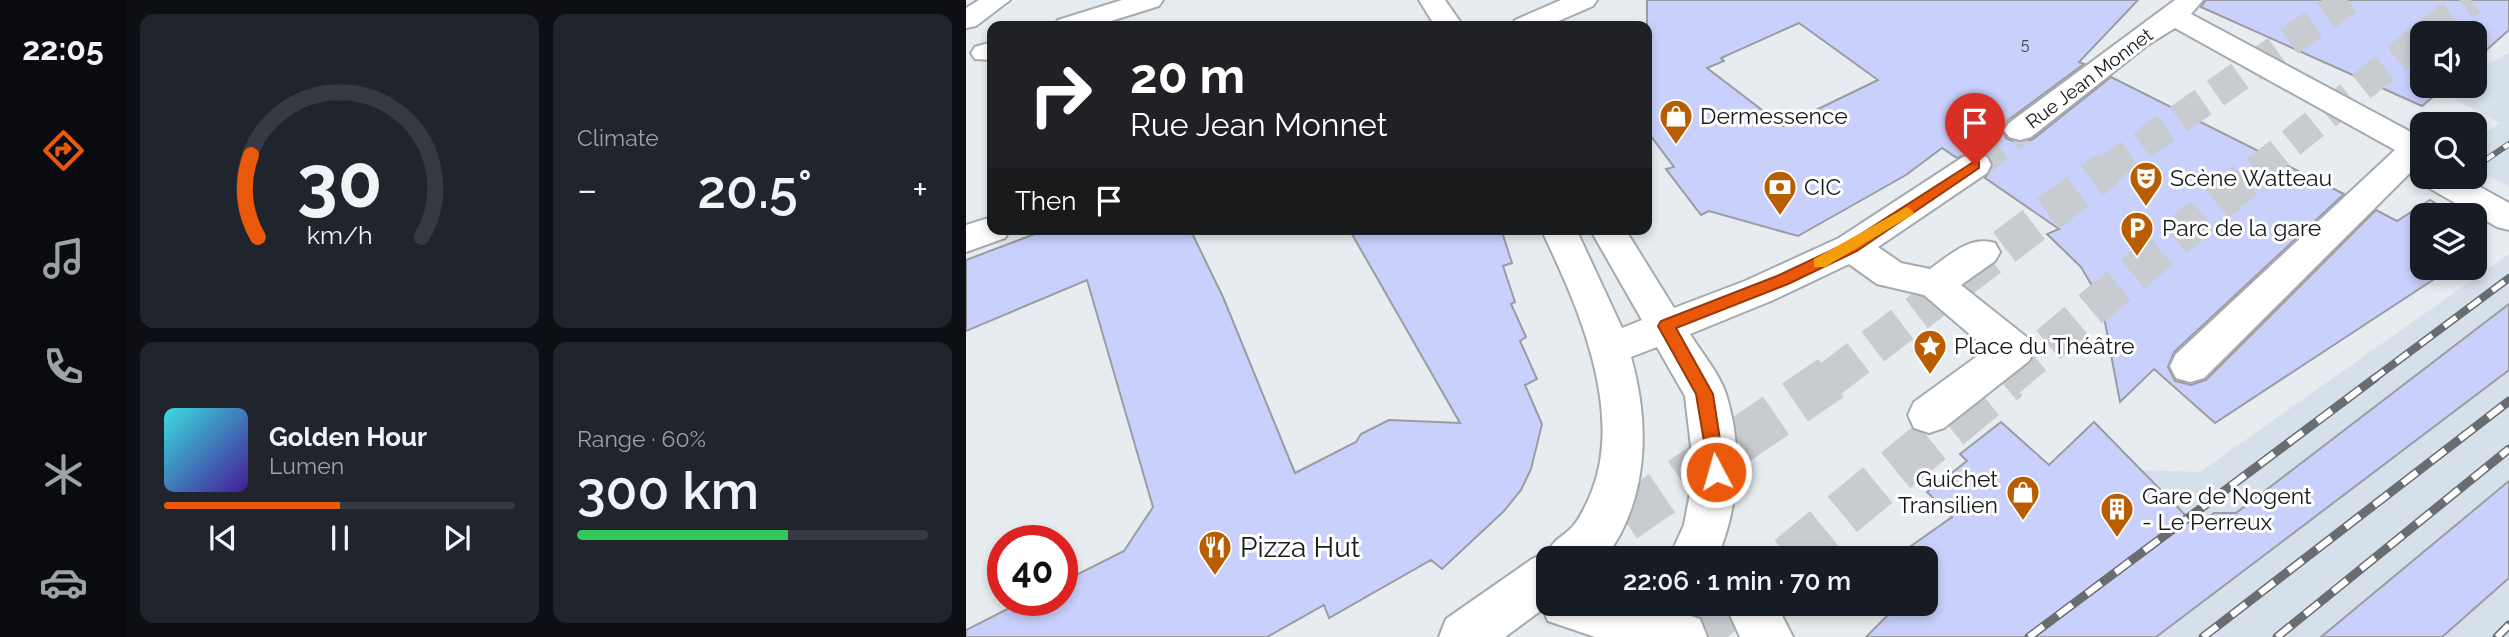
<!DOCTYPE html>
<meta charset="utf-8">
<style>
body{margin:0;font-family:Raleway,sans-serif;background:#20242c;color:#f1f3f6;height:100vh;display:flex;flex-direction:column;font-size:26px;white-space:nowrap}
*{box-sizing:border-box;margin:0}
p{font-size:23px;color:#9ea1a6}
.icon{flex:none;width:38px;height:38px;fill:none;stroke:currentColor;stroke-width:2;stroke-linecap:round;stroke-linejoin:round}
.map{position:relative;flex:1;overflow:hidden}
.side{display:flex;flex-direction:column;gap:14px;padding:14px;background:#0d0f14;width:840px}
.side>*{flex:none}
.hud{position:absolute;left:21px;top:21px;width:665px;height:214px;border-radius:14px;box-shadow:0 4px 10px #0003;background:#202124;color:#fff;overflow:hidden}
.fabs{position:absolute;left:1444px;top:21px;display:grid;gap:14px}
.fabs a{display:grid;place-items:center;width:77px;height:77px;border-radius:14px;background:#171b24;box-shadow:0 4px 10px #0003;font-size:35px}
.speed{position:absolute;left:21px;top:525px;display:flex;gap:14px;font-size:35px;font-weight:700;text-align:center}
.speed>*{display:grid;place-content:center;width:91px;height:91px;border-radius:50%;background:#171b24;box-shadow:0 4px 10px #0003;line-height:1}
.speed .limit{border:10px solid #d22;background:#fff;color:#111}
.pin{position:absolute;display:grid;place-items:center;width:60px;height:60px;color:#fff;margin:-72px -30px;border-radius:50% 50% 50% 0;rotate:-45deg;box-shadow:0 0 7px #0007}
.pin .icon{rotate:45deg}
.me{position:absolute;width:77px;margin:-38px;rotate:354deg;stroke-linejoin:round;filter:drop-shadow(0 0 5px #0008)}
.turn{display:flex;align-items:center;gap:24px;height:147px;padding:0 28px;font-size:32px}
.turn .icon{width:91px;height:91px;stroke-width:2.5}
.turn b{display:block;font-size:49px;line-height:60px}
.then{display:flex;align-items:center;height:66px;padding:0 28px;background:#0003;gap:14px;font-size:26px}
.big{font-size:52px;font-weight:600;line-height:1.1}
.side .tile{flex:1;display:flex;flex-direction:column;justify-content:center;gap:10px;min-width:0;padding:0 24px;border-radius:14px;background:#20242c}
.side .dial{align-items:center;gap:0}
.dial svg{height:182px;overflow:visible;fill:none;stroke:#363941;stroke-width:7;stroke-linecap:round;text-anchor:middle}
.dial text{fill:#f1f3f6;stroke:none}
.song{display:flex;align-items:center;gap:21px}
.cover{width:84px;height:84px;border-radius:10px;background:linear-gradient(135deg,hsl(180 70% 55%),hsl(260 70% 35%))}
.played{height:7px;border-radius:4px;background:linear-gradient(90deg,#ea580c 50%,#363941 50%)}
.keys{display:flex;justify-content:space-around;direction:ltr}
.heat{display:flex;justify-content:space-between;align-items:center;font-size:38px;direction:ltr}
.charge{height:10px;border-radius:5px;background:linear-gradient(90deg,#34c759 60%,#363941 0)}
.side .tiles{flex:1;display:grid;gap:14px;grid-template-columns:repeat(2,1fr)}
.trip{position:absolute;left:570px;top:546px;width:402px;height:70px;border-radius:14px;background:#171b24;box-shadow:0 4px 10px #0003;font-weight:600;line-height:70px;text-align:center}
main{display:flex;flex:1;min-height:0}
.menu{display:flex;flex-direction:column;width:126px;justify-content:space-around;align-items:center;background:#090b0e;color:#9ea1a6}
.menu .icon{width:49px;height:49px}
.menu .active{color:#ea580c}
.menu b{font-size:32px;color:#f1f3f6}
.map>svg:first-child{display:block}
.built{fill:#d5e0ea}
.building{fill:#c9d0fb;stroke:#9b9ca1;stroke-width:2;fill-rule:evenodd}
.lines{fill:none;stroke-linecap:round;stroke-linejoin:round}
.minor-tunnel{stroke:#c8ccd0;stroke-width:30;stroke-dasharray:30 15;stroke-linecap:butt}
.highway-tunnel-far2{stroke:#c8ccd0;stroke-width:30;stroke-dasharray:30 15;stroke-linecap:butt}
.highway-tunnel-far1{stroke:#c8ccd0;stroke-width:37;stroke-dasharray:37 18;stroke-linecap:butt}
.highway-tunnel{stroke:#c8ccd0;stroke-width:46;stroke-dasharray:46 23;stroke-linecap:butt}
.minor-casing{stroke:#a5aaae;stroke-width:4}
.minor{fill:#fff;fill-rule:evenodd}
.rail-far2-casing{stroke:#6a6d70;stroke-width:6}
.rail-far1-casing{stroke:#6a6d70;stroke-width:8}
.rail-casing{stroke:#6a6d70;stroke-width:9}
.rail-far2{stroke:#fff;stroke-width:4.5;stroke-dasharray:12;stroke-linecap:butt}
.rail-far1{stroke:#fff;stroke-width:5;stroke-dasharray:15;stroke-linecap:butt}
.rail{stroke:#fff;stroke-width:6;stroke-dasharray:18;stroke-linecap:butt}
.route{fill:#ea580c;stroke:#983908;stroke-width:2}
.slow{fill:#f59e0b}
.labels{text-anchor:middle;stroke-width:6;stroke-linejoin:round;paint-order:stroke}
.far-number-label{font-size:16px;fill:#444753}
.far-street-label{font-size:19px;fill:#17191b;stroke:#fff}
.poi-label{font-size:23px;fill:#17191b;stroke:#fff;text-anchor:start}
.near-poi-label{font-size:28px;fill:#17191b;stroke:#fff;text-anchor:start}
</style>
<main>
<nav class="menu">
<b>22:05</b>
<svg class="icon active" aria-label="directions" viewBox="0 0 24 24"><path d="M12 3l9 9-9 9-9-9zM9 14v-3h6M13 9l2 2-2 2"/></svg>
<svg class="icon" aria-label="music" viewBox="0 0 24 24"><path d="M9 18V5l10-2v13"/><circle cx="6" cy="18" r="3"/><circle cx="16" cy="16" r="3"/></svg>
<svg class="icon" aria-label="phone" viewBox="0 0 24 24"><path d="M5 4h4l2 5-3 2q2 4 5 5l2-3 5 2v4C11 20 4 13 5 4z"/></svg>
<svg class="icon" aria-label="climate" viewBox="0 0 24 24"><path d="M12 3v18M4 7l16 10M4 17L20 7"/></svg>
<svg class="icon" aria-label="car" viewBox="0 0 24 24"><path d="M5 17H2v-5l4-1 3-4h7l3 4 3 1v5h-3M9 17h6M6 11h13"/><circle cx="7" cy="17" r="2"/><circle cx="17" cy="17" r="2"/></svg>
</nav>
<section class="side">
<div class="tiles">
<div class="tile dial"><svg viewBox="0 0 100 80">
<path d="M14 69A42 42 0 1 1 86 69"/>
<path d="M14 69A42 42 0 0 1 11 33" stroke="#ea580c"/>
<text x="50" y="56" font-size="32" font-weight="700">30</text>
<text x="50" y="72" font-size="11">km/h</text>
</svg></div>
<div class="tile"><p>Climate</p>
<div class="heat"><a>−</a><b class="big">20.5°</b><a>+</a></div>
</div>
<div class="tile">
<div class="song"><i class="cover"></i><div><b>Golden Hour</b><p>Lumen</p></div></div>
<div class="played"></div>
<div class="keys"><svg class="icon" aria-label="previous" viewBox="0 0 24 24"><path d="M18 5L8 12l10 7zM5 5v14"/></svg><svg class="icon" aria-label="pause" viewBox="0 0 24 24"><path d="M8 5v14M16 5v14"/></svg><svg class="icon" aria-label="next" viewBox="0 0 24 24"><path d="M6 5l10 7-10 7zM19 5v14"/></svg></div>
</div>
<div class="tile"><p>Range · 60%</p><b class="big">300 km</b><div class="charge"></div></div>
</div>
</section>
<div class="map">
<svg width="1543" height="637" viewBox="0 0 1543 637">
<rect width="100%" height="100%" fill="#e7ecf0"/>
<path class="built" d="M1543,52V187L1509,168V140L1534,123L1477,93L1489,86H1508L1509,73Z
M1543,254V637H900L933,604H961V558H928L1066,481L1121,429L1160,455L1175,470L1234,472Z"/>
<path class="building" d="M681,0H1172L1113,62L1118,64L1041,121L1035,130L1041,139L1053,143L1067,139L1145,77L1378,194L1208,352L1202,367L1209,381L1225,385L1240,380L1410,210L1431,221L1464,200L1489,215H1456V268H1485L1249,423L1188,369L1154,402L1135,301L1115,267L1081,234L1093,229L1019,178L1027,166L1022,154L1008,151L991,158L976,148L940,175L832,236L743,211L735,215L700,169L708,167L681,131ZM833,23L912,80L817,126L741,68L758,61L755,58Z
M1240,0H1543V30L1508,61V33H1456V86H1480L1456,106L1235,7Z
M82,229H224L257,297L329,473L390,442L395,434L423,420L494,423L383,229H535L546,263L537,266L549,302L545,304L560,337L554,341L571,379L559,385L576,424L565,469L555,490L538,511L476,569L465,560L363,618L358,605L301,637H0V630L59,600H96V582L158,551L187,507L121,280L0,331V260Z
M1543,304V370L1190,637H900L933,604H961V558H928L986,517L961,492L1001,461L994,454L1035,422L1083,465L1128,422L1230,526L1248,513H1270Z
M1543,481V578L1476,637H1355Z"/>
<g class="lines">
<path class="minor-tunnel" d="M1009,165L1054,130"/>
<path class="highway-tunnel-far2" d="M1462,33L1505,0
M1139,171L1382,0
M1290,171L1456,38"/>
<path class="highway-tunnel-far1" d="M863,380L1141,169
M1040,380L1292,169"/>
<path class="highway-tunnel" d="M601,558L865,378
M823,558L1042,378
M724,637L766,604"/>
<defs>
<path id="minor" d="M13,0H44L10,26L0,28V8Z
M156,0H197L193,6L129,26H88L92,20Z
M453,0H479L497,26H469Z
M595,0H631L627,6L581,26H545L549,20Z
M1209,0H1237L1225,14L1456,138V161L1238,378L1224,382L1210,378L1204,366L1210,354L1429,150L1209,28L1183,44L1065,137L1054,140L1043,137L1038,130L1043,123Z
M26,42V60L9,59L5,53L9,47Z
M1009,154L1021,157L1025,165L1021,173L912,247L935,263L964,269C984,255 1004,235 1029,243L1034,252L1029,261L995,285L1063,339L1069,350L1063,361L978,428L963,433L948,428L942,415L948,402L1021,349L958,295L911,284L883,264L805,301L724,334C735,352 753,373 760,394C777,449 773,506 751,558H703L718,525L728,472L719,396L691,347L665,357C684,424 683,500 639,558H583V604H686L734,619L741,637H629L582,621L577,609L539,637H473L480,619L566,559L582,552C588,539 598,536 607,526C614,518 619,507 623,498C661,414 611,304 575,229H610L656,328L676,320L624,229H659L708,308L779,281L873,238L997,157Z
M1456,173V177H1496L1543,203V230L1531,227L1458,185L1453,177Z
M26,217V229H44L39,238L0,252V225Z
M759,604H810L827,637H774Z"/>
</defs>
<use href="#minor" class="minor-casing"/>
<use href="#minor" class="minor"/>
<defs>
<path id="rail-far2" d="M1518,161L1543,144"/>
<path id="rail-far1" d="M1406,380L1543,278"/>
<path id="rail" d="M1063,637L1409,378
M1237,637L1543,401
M1311,637L1543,449
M1531,637L1543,625"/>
</defs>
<use href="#rail-far2" class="rail-far2-casing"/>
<use href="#rail-far1" class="rail-far1-casing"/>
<use href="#rail" class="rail-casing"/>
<use href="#rail-far2" class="rail-far2"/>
<use href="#rail-far1" class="rail-far1"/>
<use href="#rail" class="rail"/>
</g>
<path class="route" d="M1009,161L1013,162V168L891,251L822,284L710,328L747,394L759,472L756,477L750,480L744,477L730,394L692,326L695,321L811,276L881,243Z"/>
<path class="slow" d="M941,207L948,212L946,215L859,267H848V259Z"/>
<defs>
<symbol id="shop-pin" viewBox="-11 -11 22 30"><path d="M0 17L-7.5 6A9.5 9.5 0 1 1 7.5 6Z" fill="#b95e00" stroke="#fff"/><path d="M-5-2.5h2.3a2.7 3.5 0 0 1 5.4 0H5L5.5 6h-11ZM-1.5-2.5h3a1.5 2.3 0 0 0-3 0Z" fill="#fff"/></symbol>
<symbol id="theatre-pin" viewBox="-11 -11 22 30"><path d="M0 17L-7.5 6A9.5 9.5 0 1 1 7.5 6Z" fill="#b95e00" stroke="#fff"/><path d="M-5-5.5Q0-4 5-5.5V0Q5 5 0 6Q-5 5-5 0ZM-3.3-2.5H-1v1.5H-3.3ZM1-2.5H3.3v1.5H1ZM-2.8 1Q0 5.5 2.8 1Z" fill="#fff"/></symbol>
<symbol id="bank-pin" viewBox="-11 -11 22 30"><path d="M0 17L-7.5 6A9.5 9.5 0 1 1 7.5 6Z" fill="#b95e00" stroke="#fff"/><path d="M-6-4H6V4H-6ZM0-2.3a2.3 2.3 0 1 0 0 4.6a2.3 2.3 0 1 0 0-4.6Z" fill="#fff"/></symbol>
<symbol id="parking-pin" viewBox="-11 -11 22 30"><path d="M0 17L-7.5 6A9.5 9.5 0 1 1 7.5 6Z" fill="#b95e00" stroke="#fff"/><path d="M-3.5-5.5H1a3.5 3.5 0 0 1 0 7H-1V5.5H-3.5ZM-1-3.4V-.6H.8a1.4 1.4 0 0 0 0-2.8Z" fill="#fff"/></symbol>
<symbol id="sight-pin" viewBox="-11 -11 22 30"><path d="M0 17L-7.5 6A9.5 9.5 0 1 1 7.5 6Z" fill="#b95e00" stroke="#fff"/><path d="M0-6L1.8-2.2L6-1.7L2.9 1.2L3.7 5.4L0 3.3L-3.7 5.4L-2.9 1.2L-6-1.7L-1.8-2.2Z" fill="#fff"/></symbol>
<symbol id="building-pin" viewBox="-11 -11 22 30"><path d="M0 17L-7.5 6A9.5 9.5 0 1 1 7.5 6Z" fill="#b95e00" stroke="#fff"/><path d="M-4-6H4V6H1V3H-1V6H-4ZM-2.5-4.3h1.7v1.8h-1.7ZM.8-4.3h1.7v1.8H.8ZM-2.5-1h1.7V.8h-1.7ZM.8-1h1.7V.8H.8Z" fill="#fff"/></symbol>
<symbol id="restaurant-pin" viewBox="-11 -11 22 30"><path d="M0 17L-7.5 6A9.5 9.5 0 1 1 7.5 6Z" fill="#b95e00" stroke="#fff"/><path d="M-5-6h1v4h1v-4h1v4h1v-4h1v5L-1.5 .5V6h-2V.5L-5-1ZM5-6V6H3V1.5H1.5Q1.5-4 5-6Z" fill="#fff"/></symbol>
</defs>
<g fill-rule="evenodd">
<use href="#shop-pin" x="691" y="97" width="38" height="52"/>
<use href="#theatre-pin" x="1161" y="159" width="38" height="52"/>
<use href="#bank-pin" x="795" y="168" width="38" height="52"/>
<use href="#parking-pin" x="1152" y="209" width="38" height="52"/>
<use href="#sight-pin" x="945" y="327" width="38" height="52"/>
<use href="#shop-pin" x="1038" y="473" width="38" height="52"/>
<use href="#building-pin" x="1132" y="490" width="38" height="52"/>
<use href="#restaurant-pin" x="230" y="528" width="38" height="52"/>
</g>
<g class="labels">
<g class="far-number-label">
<text x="1059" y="50">5</text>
</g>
<g class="far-street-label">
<text transform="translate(1123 78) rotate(-37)" y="7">Rue Jean Monnet</text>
</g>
<g class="poi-label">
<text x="734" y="124">Dermessence</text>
<text x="1204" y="186">Scène Watteau</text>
<text x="838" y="195">CIC</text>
<text x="1196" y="236">Parc de la gare</text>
<text x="988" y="354">Place du Théâtre</text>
<text x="1032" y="487" text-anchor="end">Guichet<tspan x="1032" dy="26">Transilien</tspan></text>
<text x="1176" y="504">Gare de Nogent<tspan x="1176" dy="26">- Le Perreux</tspan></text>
</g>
<g class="near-poi-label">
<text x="274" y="557">Pizza Hut</text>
</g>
</g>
</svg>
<div class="fabs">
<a><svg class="icon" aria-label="sound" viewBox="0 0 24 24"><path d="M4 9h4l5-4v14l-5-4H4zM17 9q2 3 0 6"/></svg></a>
<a><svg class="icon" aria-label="search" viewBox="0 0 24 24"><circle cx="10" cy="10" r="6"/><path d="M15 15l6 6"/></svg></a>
<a><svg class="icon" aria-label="layers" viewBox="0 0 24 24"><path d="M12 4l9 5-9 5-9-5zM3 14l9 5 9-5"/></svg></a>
</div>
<div class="speed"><div class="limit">40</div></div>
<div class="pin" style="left:1009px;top:165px;background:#d93025"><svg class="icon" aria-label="arrive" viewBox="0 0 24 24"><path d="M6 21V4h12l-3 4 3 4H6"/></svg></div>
<svg class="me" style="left:750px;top:472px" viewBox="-20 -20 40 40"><circle r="17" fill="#ea580c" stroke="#fff" stroke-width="3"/><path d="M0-11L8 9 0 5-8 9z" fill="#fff"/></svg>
<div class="trip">22:06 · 1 min · 70 m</div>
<div class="hud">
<div class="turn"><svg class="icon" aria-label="right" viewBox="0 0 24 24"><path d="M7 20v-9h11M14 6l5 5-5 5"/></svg><div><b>20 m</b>Rue Jean Monnet</div></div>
<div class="then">Then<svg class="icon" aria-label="arrive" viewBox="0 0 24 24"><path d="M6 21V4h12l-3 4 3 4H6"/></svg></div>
</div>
</div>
</main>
